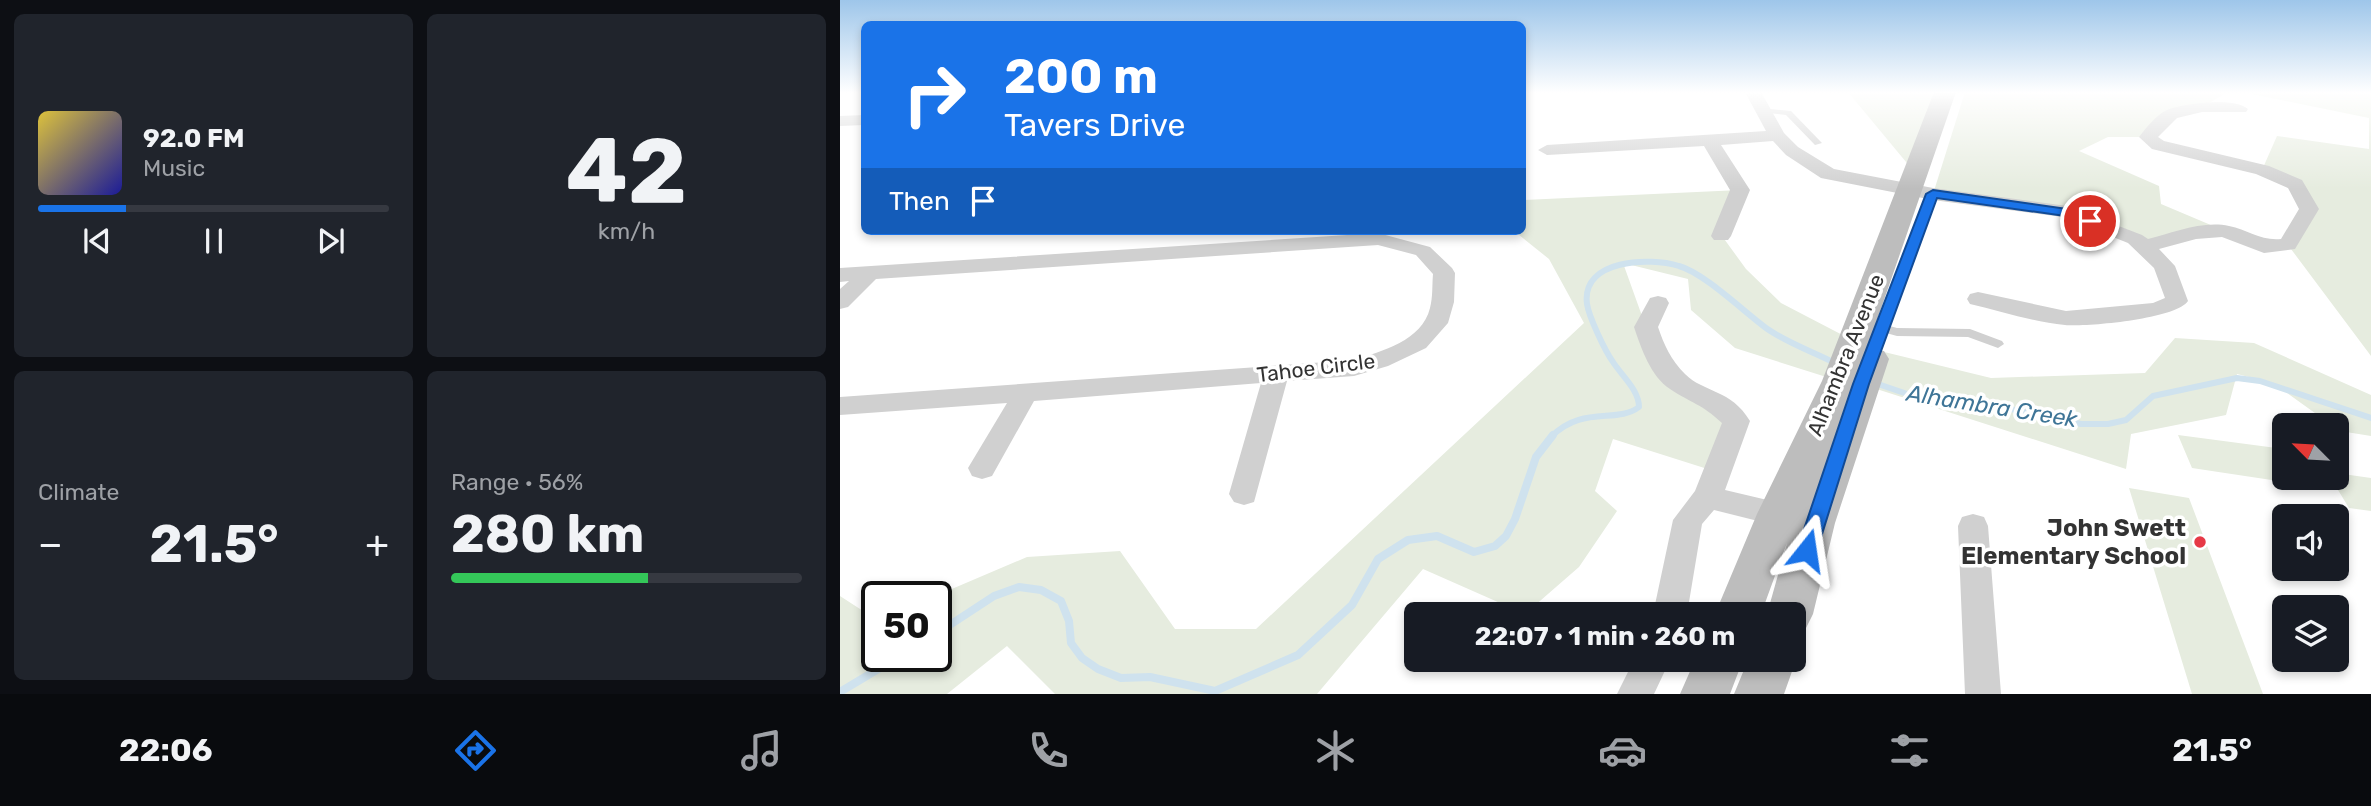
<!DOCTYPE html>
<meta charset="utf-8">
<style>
body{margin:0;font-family:Rubik,sans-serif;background:#20242c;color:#f1f3f6;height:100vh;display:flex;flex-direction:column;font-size:26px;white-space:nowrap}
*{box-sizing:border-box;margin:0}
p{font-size:23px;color:#9ea1a6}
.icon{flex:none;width:38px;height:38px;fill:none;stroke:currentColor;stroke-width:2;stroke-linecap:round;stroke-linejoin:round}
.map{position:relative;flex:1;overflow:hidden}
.details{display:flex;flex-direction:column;gap:14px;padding:14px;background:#0d0f14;width:840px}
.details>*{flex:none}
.banner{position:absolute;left:21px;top:21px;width:665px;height:214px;border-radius:10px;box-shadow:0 4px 10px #0003;background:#1a73e8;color:#fff;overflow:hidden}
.needle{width:46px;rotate:294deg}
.controls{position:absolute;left:1432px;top:413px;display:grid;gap:14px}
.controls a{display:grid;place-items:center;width:77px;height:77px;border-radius:10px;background:#171b24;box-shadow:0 4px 10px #0003;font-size:35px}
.speed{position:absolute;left:21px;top:581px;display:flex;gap:14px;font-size:35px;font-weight:700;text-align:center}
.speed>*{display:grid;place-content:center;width:91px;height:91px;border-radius:50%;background:#171b24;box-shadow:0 4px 10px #0003;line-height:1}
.speed .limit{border:4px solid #111;border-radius:10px;background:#fff;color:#111}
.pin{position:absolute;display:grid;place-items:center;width:60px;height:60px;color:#fff;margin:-30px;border:4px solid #fff;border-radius:50%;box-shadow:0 2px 7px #0007}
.me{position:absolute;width:77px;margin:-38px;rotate:15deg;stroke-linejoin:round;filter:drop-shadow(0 0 5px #0008)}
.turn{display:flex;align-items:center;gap:24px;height:147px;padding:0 28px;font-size:32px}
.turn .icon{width:91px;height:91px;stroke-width:2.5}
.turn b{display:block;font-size:49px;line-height:60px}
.then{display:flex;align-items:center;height:66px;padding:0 28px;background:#0003;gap:14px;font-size:26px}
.big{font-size:52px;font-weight:700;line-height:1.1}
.details .tile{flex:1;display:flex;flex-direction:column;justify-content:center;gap:10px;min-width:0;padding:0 24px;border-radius:10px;background:#20242c}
.details .dial{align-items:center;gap:0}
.dial b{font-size:91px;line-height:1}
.song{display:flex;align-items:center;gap:21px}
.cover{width:84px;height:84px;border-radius:10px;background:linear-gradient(135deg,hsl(50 70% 55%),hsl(240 70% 35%))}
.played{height:7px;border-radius:4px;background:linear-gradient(90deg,#1a73e8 25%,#363941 25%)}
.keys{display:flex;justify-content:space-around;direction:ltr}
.heat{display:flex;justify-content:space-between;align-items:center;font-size:38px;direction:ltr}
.charge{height:10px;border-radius:5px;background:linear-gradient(90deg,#34c759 56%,#363941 0)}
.details .tiles{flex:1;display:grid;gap:14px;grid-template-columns:repeat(2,1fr)}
.trip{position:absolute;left:564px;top:602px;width:402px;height:70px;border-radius:10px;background:#171b24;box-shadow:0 4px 10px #0003;font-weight:700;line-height:70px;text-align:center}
.tabs{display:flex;height:112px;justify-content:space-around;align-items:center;background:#090b0e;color:#9ea1a6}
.tabs .icon{width:49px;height:49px}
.tabs .active{color:#1a73e8}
.tabs b{font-size:32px;color:#f1f3f6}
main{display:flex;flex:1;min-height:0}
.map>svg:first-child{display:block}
.green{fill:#e6ecdf}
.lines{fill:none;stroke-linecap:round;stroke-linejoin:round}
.stream-far1{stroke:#cfe2ee;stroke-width:6}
.stream{stroke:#cfe2ee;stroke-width:8}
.service{fill:#d0d0d0;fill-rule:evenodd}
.minor{fill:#d0d0d0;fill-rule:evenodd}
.secondary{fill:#bdbdbd;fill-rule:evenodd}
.route{fill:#1a73e8;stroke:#114b97;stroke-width:2}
.poi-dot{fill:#e63946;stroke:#fff;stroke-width:2.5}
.labels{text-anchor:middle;stroke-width:7;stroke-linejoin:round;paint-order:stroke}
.street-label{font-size:21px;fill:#333;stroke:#fff}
.water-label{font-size:23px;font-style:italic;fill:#3f7597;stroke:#fff}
.near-poi-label{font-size:24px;font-weight:bold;fill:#333;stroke:#fff;text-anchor:end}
</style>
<main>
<section class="details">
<div class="tiles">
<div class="tile">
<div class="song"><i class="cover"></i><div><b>92.0 FM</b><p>Music</p></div></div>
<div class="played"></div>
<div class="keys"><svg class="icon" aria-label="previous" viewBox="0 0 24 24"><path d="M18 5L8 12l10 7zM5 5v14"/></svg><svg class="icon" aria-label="pause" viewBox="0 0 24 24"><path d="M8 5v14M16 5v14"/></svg><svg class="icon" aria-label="next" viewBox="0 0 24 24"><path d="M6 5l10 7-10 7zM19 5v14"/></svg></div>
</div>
<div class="tile dial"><b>42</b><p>km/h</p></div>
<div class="tile"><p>Climate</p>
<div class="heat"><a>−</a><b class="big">21.5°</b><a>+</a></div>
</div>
<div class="tile"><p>Range · 56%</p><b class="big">280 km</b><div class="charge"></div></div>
</div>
</section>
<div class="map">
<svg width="1531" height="694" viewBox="0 0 1531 694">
<rect width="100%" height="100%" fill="#fff"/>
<path class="green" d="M1008,92H1105L1076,174Z
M1125,92H1388L1362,107L1331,114L1308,137H1268L1239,151L1319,186L1321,204L1385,231L1304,247L1227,212L1093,194Z
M1402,92H1531V356L1448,245L1469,209L1455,184L1422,170L1437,136L1529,149V118Z
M900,190L882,236L906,269L941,303L1014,341L999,381L895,348L851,310L848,279L783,263L816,355L896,421L877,472L773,439L755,491L777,511L739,567L685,614L583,569L477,694H215L167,646L107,694H0V596L37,620V656H96V597H93L187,557L280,551L335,629H416L744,323L709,259L674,231H682L683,200Z
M1335,338L1414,343L1531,395V436L1500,431L1433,383L1397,374L1386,415L1291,434L1286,469L1021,384L1036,350L1151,378L1305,373Z
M1338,435L1444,449V478H1496V473L1531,478V511L1509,508L1498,490L1352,468Z
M1289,488L1349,498L1423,694H1352Z"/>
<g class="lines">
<path class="stream-far1" d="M1035,383L1082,399L1119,406L1147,404L1241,424H1268L1286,420L1313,396L1397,378L1420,381L1531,418
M711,437C742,405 777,424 799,407C799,390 782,376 773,362C765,351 749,317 747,304C741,259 810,257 839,266C864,273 903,311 926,328C947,343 974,352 997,364"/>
<path class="stream" d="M96,634L154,596L179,587L201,590L221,601L229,621L231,643L242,658L258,669L281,678L310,677L375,691L458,655L512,605L538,559L568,540L597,536L634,552L655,546L666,536L675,519L696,457L713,435
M0,692L60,656"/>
<path class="service" d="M920,108L951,111L982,143L975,145L946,115L920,112Z
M1021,318L1057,328L1130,329L1162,341L1164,344L1158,348L1128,337L1057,336L1017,325L1015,322L1017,319Z"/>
<path class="minor" d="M905,92H921L944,133L958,147L994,169L1093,188L1227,206L1302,235L1308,239C1332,233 1363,220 1389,226C1408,230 1421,241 1441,239L1459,209L1448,188L1416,174L1312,149L1299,137C1306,128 1317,114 1327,110C1343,103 1396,97 1408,109L1406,112H1362L1337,118L1318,137L1324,141L1429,166L1462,180L1479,209L1455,249L1424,253L1382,237L1356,239L1319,249L1335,266L1348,301C1336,319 1247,327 1225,325C1193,322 1160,311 1130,304L1127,299L1130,294L1138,292L1226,311L1313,303L1325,298L1314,268L1288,243L1223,217L1093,200L981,178L946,155L933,141L881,145L910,190L891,236L888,240H874L871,236L890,190L864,146L707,155L698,150L707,145L926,131Z
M24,115V125L0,126V116Z
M538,233L590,247L612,268L615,273L614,302L608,323L586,348L548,366L514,376L447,381L414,502L404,505L394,502L389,494L421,383L194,401L152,476L142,479L132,476L128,468L167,403L0,415V397L514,360C542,351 582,341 590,308C593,297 592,285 593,274L576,255L538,245L36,279L8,307L0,309V289L9,281L0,282V268Z
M818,296L826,298L829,303L818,327C824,345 831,360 845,374C864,393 891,389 910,421L885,490L961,508L965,517L961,526L950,529L874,510L862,524L847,614H813L833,520L855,491L882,423C862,404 851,403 830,389C811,377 801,348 794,327L810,298Z
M1133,514L1144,517L1148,526L1161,694H1125L1118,526L1122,517Z
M794,660H830L814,694H777Z"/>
<path class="secondary" d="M1094,92H1116L1027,349L1044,351L1049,359L995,523L973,614L966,628L954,633V614H927L947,543L921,614H875L917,514L982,381Z
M954,655L956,660L944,694H894L908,660H954Z
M855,660H903L890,694H840Z"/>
</g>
<linearGradient id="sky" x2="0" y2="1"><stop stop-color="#9ec6ea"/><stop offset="0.49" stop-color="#fff"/><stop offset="1" stop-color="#fff" stop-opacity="0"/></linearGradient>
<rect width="1531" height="189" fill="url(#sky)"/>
<path class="route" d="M1093,190L1227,209L1256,221L1250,225L1225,216L1097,198L1029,384L977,550L974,556L967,559L960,556L957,550L1013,384L1086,194Z"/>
<circle class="poi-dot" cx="1360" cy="542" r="7"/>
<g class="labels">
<g class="street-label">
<text transform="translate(1006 355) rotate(-68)" y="7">Alhambra Avenue</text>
<text transform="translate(476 368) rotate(-7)" y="7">Tahoe Circle</text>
</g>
<g class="water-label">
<text transform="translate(1152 406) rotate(9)" y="8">Alhambra Creek</text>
</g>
<g class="near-poi-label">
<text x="1346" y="536">John Swett<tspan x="1346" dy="28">Elementary School</tspan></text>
</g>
</g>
</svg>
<div class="controls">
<a><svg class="needle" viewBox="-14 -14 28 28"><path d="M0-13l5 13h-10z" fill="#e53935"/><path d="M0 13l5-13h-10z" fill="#9ea1a6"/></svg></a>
<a><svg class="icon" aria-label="sound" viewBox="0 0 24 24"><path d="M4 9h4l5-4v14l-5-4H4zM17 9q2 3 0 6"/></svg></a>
<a><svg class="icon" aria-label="layers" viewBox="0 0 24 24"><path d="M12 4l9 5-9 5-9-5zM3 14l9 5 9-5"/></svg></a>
</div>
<div class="speed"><div class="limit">50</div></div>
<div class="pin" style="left:1250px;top:221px;background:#d93025"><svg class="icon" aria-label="arrive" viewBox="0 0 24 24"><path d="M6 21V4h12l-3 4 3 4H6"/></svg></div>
<svg class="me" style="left:967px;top:550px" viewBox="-20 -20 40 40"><path d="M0-17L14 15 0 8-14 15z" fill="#1a73e8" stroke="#fff" stroke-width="4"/></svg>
<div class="trip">22:07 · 1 min · 260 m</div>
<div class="banner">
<div class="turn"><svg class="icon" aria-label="right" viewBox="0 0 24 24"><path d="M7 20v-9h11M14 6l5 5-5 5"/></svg><div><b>200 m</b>Tavers Drive</div></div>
<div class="then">Then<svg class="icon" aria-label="arrive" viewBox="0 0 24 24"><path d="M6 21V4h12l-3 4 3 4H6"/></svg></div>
</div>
</div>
</main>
<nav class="tabs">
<b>22:06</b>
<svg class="icon active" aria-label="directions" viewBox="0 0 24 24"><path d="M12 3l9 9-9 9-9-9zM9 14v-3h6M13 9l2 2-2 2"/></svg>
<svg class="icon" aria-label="music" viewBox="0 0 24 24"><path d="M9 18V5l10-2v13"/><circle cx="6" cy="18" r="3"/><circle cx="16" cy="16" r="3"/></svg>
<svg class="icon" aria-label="phone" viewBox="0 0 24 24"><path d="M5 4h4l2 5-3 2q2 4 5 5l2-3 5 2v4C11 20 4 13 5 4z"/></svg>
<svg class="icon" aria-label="climate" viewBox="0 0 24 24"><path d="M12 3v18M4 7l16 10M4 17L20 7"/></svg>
<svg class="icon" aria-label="car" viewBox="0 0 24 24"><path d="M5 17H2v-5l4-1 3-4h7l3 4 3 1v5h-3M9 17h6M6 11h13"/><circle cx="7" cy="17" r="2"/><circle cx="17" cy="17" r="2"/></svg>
<svg class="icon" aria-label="filters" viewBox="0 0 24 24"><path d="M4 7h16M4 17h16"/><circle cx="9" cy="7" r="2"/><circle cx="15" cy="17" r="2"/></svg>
<b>21.5°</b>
</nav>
